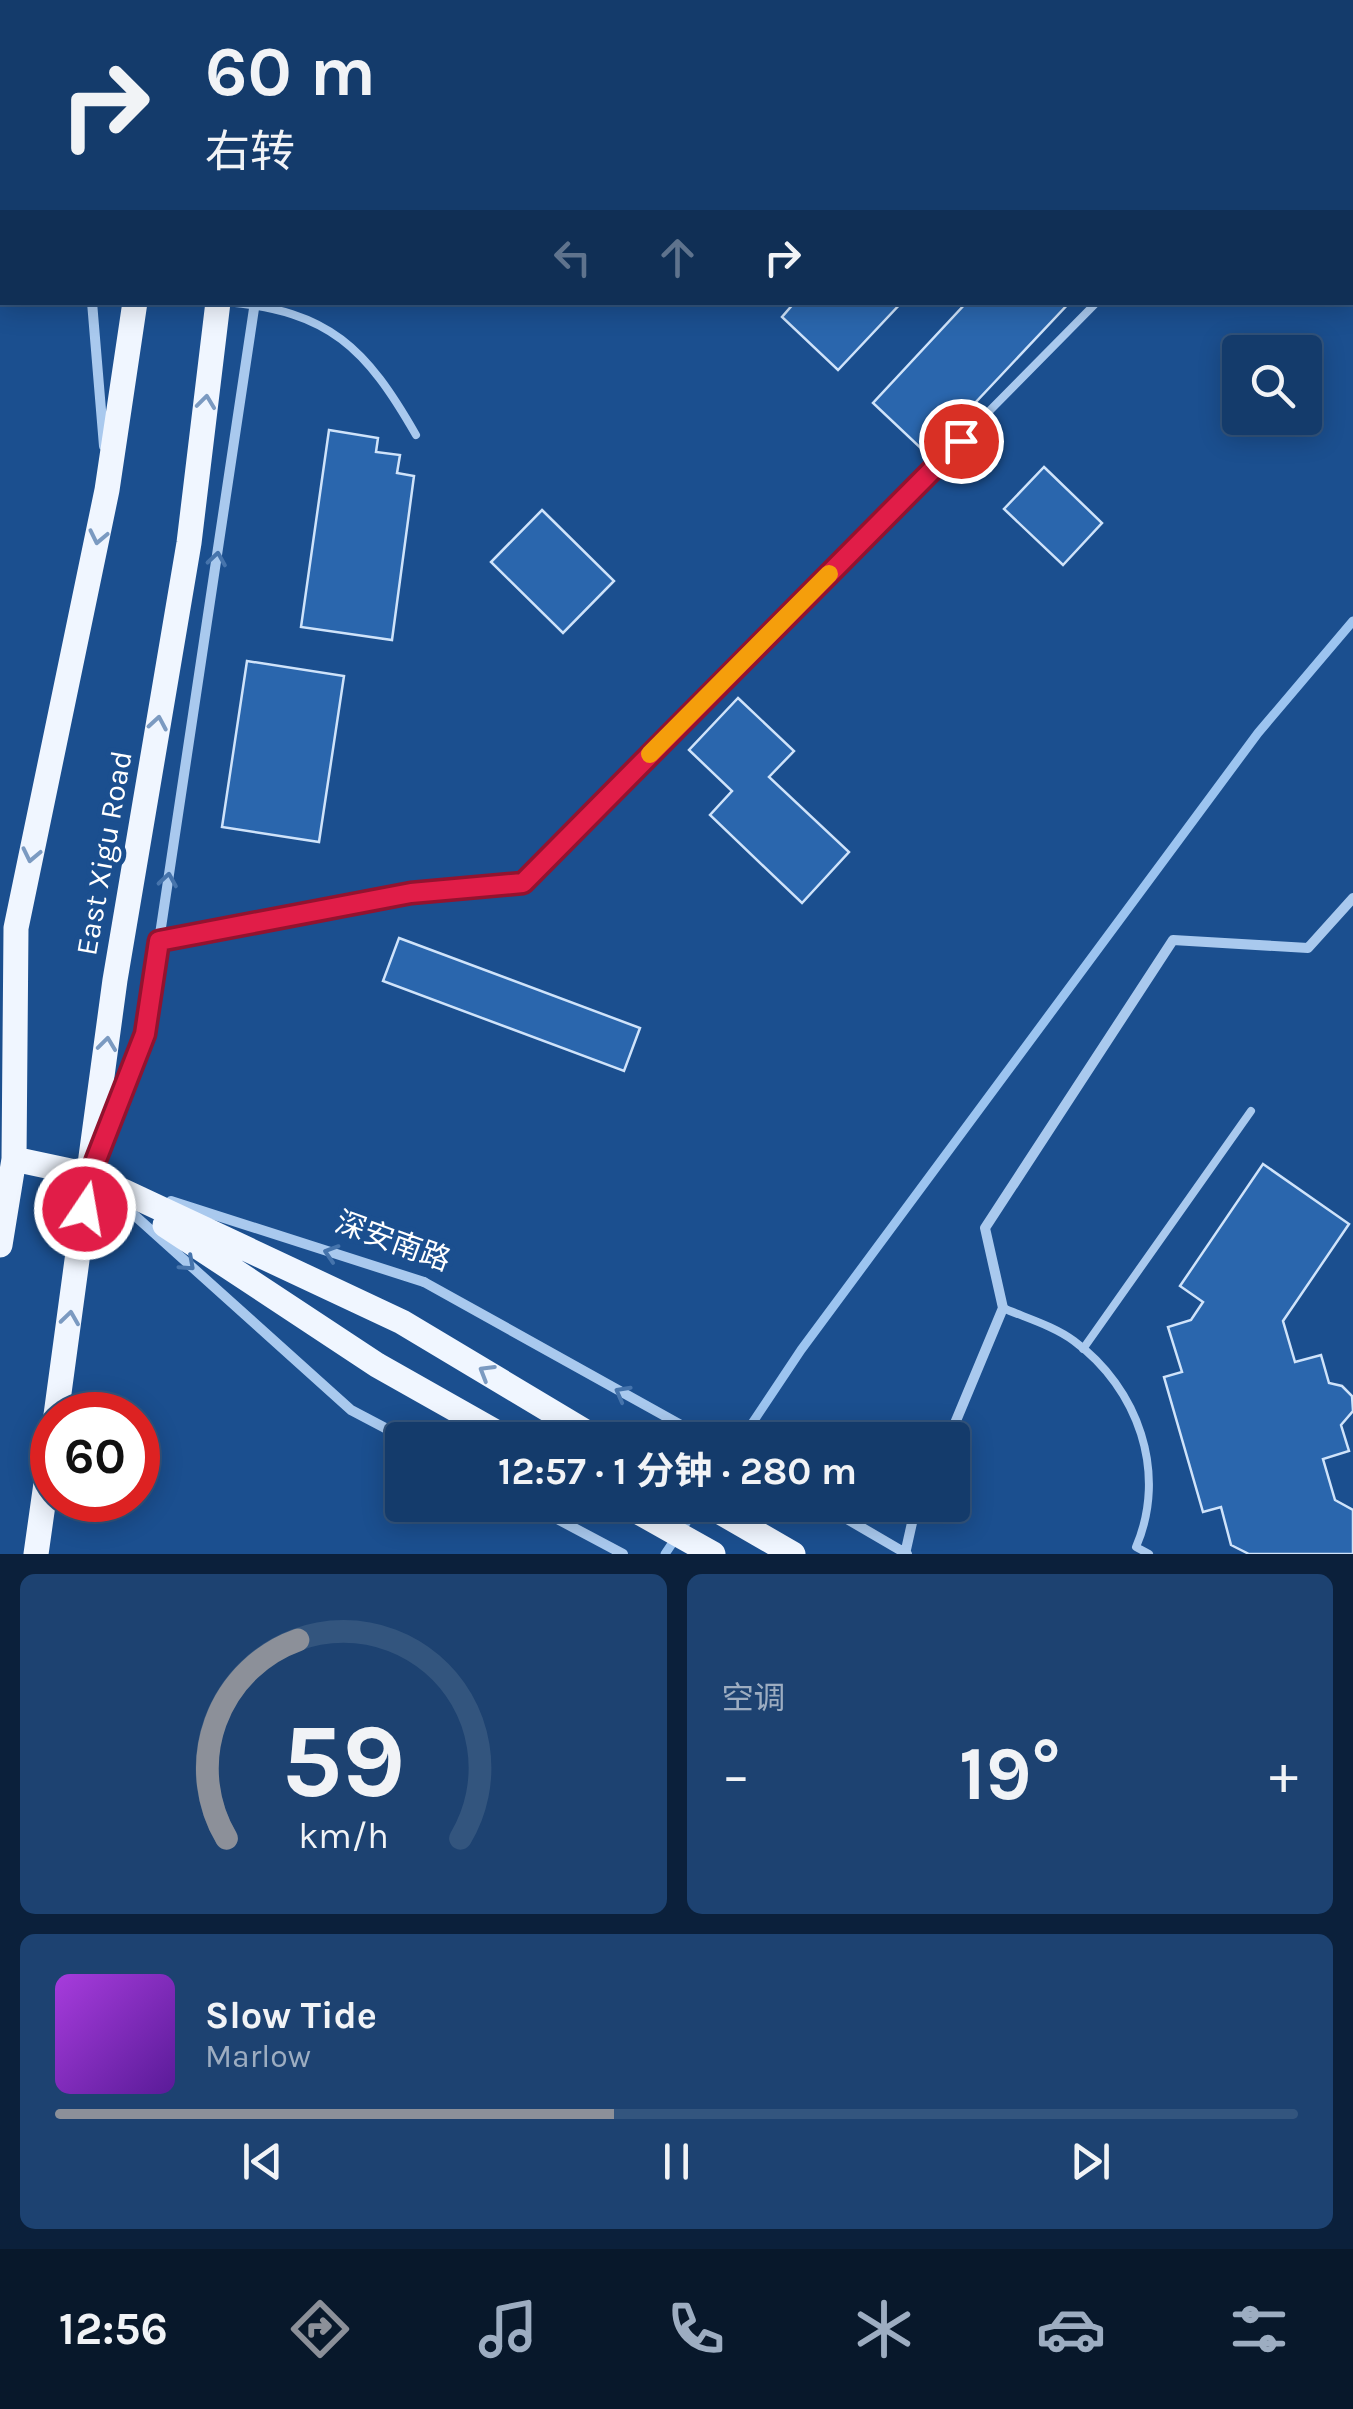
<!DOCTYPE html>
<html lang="zh">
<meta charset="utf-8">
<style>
body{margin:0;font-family:Karla,"Noto Sans SC",sans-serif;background:#1d4271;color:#f1f3f6;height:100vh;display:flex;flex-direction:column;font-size:38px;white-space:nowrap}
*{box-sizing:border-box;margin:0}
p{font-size:32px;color:#9dadc1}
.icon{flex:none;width:55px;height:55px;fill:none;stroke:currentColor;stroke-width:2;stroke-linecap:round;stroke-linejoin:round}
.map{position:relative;height:1554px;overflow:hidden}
.drawer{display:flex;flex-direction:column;gap:20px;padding:20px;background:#0b203b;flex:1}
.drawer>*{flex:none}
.banner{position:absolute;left:0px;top:0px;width:1355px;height:305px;box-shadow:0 5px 25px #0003,0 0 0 2px #33557e;background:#143b6b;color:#f1f3f6;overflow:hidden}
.buttons{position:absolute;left:1222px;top:335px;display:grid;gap:20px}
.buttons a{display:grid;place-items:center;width:100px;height:100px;border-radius:10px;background:#143b6b;box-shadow:0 5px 25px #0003,0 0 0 2px #33557e;font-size:50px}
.speed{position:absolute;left:30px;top:1392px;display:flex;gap:20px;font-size:50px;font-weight:700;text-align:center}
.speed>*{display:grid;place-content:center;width:130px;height:130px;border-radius:50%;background:#143b6b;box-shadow:0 5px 25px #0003,0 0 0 2px #33557e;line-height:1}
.speed .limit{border:15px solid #d22;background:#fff;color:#111}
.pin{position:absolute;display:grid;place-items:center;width:85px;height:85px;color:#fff;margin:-42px;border:5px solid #fff;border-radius:50%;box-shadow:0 2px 10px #0007}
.me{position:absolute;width:110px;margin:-55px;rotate:12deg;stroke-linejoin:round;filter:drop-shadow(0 0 8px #0008)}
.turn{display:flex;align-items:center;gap:35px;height:210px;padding:0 40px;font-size:45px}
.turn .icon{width:130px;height:130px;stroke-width:2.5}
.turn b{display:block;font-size:70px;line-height:85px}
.lanes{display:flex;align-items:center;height:95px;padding:0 40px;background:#0003;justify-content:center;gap:50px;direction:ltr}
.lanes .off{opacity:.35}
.big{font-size:75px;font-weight:700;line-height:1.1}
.drawer .card{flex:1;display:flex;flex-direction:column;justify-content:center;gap:15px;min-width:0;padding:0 35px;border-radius:15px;background:#1d4271}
.drawer .dial{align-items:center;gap:0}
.dial svg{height:260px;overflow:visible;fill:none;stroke:#33557e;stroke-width:7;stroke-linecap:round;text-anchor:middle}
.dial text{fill:#f1f3f6;stroke:none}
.song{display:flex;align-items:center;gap:30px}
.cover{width:120px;height:120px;border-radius:15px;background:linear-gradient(135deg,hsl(280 70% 55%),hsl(270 70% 35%))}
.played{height:10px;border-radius:5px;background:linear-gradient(90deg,#8c9099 45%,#33557e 45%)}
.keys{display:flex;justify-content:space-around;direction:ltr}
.heat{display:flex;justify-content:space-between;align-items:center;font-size:55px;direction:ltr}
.drawer .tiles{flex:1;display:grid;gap:20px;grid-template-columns:1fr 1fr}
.card:last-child{grid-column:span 2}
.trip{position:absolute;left:385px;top:1422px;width:585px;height:100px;border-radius:10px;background:#143b6b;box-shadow:0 5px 25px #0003,0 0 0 2px #33557e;font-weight:700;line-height:100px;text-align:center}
.dock{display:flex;height:160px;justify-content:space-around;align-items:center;background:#08182b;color:#9dadc1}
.dock .icon{width:70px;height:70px}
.dock .active{color:#8c9099}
.dock b{font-size:45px;color:#f1f3f6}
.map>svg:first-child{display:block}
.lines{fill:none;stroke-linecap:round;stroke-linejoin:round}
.stream{stroke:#9cc4f0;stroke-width:9}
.building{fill:#2a66ad;stroke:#cfe3fa;stroke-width:2.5}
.lane{stroke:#a9c9ee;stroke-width:8}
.street{stroke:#a9c9ee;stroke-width:10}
.primary{stroke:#f0f6ff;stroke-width:25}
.street-bridge{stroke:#a9c9ee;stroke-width:10}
.oneway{stroke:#7b9ac1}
.oneway2{stroke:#4674ac}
.route-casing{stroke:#92132f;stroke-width:25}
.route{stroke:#e11d48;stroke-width:18}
.slow{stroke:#f59e0b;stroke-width:18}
.labels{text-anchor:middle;stroke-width:10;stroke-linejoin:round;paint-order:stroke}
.street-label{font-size:30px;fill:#fff;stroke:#1b4f8f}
</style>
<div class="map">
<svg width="1353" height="1554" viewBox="0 0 1353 1554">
<rect width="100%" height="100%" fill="#1b4f8f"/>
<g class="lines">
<path class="stream" d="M741,1440L801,1350L1258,733L1353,621
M665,1554L698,1505"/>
</g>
<path class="building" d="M795,302H902L838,370L782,317Z
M967,302H1070L927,454L873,403Z
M329,430L378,438L376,452L400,455L397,473L414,476L392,640L301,627Z
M1044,467L1102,523L1063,565L1004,509Z
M542,510L614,581L563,633L491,562Z
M247,661L344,676L319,842L222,827Z
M738,698L794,751L769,777L849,852L802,903L710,815L732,791L689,750Z
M399,938L640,1028L624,1071L383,981Z
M1263,1164L1349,1224L1283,1321L1295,1362L1321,1355L1329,1383L1342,1386L1352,1396L1353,1411L1341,1425L1349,1451L1323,1459L1335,1500L1353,1510V1554H1249L1231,1545L1221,1507L1203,1512L1164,1377L1182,1372L1168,1327L1191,1320L1203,1302L1180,1286Z"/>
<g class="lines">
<path class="lane" d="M1352,175H1353
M226,302C330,311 366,348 416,435
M159,941L411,893L523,883L1097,302
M1003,1308C1026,1318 1054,1326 1074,1341C1138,1388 1168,1473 1136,1547L1149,1554
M1083,1349L1251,1111"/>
<path class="street" d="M120,2V0
M287,2L288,0
M92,302L104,446
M103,1142L145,1034L255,302
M113,1196L351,1410L408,1440
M171,1201L424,1282
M948,1440L1003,1308L985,1228L1173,940L1308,948L1353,898
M531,1505L623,1554
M823,1505L907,1554
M905,1554L916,1505"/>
<path class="primary" d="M167,2V0
M235,2V0
M14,1159L89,1175L402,1322L599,1440
M165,1225L377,1365L510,1440
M0,1245L14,1159L16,928L107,490L135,302
M56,1415L115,980L189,543L218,302
M626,1505L713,1554
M708,1505L793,1554
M36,1554L52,1441"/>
<path class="street-bridge" d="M424,1282L708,1440"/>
</g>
<defs><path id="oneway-chevron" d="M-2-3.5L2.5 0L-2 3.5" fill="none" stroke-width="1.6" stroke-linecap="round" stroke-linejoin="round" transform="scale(2.5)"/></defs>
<g class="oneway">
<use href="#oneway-chevron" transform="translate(206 402) rotate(-83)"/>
<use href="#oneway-chevron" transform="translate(98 537) rotate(102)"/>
<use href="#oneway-chevron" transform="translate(158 723) rotate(-80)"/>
<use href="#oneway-chevron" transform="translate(31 855) rotate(102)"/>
<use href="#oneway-chevron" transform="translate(107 1044) rotate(-83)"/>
<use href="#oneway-chevron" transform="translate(70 1318) rotate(-82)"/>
<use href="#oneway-chevron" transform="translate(486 1372) rotate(-149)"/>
</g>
<g class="oneway2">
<use href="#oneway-chevron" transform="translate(217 559) rotate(-81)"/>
<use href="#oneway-chevron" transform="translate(168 880) rotate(-81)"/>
<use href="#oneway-chevron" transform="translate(331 1253) rotate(-162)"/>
<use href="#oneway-chevron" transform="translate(188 1264) rotate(42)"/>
<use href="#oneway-chevron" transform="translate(622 1393) rotate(-151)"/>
</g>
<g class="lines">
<defs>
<path id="route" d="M85,1209L90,1175L145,1034L159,941L411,893L523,883L961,441"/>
</defs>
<use href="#route" class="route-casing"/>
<use href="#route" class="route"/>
<path class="slow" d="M650,754L829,574"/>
</g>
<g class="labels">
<g class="street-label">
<text transform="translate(104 853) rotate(-80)" y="10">East Xigu Road</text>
<text transform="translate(393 1241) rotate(20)" y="10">深安南路</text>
</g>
</g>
</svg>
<div class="buttons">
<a><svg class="icon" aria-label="search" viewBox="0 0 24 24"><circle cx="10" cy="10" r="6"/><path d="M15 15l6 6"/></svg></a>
</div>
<div class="speed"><div class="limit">60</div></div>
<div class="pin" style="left:961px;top:441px;background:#d93025"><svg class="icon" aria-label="arrive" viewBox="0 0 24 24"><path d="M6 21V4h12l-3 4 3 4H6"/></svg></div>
<svg class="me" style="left:85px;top:1209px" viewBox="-20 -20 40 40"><circle r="17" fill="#e11d48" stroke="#fff" stroke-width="3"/><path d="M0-11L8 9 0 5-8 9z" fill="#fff"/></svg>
<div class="trip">12:57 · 1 分钟 · 280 m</div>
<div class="banner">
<div class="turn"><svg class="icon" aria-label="right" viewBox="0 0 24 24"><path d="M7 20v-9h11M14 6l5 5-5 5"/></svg><div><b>60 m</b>右转</div></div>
<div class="lanes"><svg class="icon off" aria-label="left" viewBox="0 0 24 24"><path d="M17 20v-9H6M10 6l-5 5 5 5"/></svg><svg class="icon off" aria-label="ahead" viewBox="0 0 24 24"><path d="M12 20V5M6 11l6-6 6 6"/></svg><svg class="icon" aria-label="right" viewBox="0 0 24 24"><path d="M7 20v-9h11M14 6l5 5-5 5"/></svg></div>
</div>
</div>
<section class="drawer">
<div class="tiles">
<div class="card dial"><svg viewBox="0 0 100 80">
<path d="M14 69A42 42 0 1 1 86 69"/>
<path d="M14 69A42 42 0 0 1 36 8" stroke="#8c9099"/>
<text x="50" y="56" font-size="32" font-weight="700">59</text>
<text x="50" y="72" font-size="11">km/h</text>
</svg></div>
<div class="card"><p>空调</p>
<div class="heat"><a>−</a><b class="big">19°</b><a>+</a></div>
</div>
<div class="card">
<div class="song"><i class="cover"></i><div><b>Slow Tide</b><p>Marlow</p></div></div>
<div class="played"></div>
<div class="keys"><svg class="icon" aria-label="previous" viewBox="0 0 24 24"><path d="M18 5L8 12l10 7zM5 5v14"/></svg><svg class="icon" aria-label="pause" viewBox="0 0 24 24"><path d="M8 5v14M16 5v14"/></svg><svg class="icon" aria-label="next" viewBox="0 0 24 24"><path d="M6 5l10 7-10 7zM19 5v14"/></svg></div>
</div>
</div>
</section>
<nav class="dock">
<b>12:56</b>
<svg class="icon active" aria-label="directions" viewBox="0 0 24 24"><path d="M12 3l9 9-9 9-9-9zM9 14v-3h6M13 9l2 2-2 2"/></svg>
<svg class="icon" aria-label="music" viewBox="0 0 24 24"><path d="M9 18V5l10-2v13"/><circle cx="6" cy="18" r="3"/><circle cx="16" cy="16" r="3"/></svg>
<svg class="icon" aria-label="phone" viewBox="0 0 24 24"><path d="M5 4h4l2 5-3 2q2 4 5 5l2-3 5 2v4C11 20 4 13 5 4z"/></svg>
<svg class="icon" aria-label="climate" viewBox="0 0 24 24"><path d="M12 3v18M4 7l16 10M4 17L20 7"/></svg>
<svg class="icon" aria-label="car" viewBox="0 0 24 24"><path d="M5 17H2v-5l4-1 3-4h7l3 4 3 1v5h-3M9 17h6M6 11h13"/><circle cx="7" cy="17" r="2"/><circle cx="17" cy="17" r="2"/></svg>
<svg class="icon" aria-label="filters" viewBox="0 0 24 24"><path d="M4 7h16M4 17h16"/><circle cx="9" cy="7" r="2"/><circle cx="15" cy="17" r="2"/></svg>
</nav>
